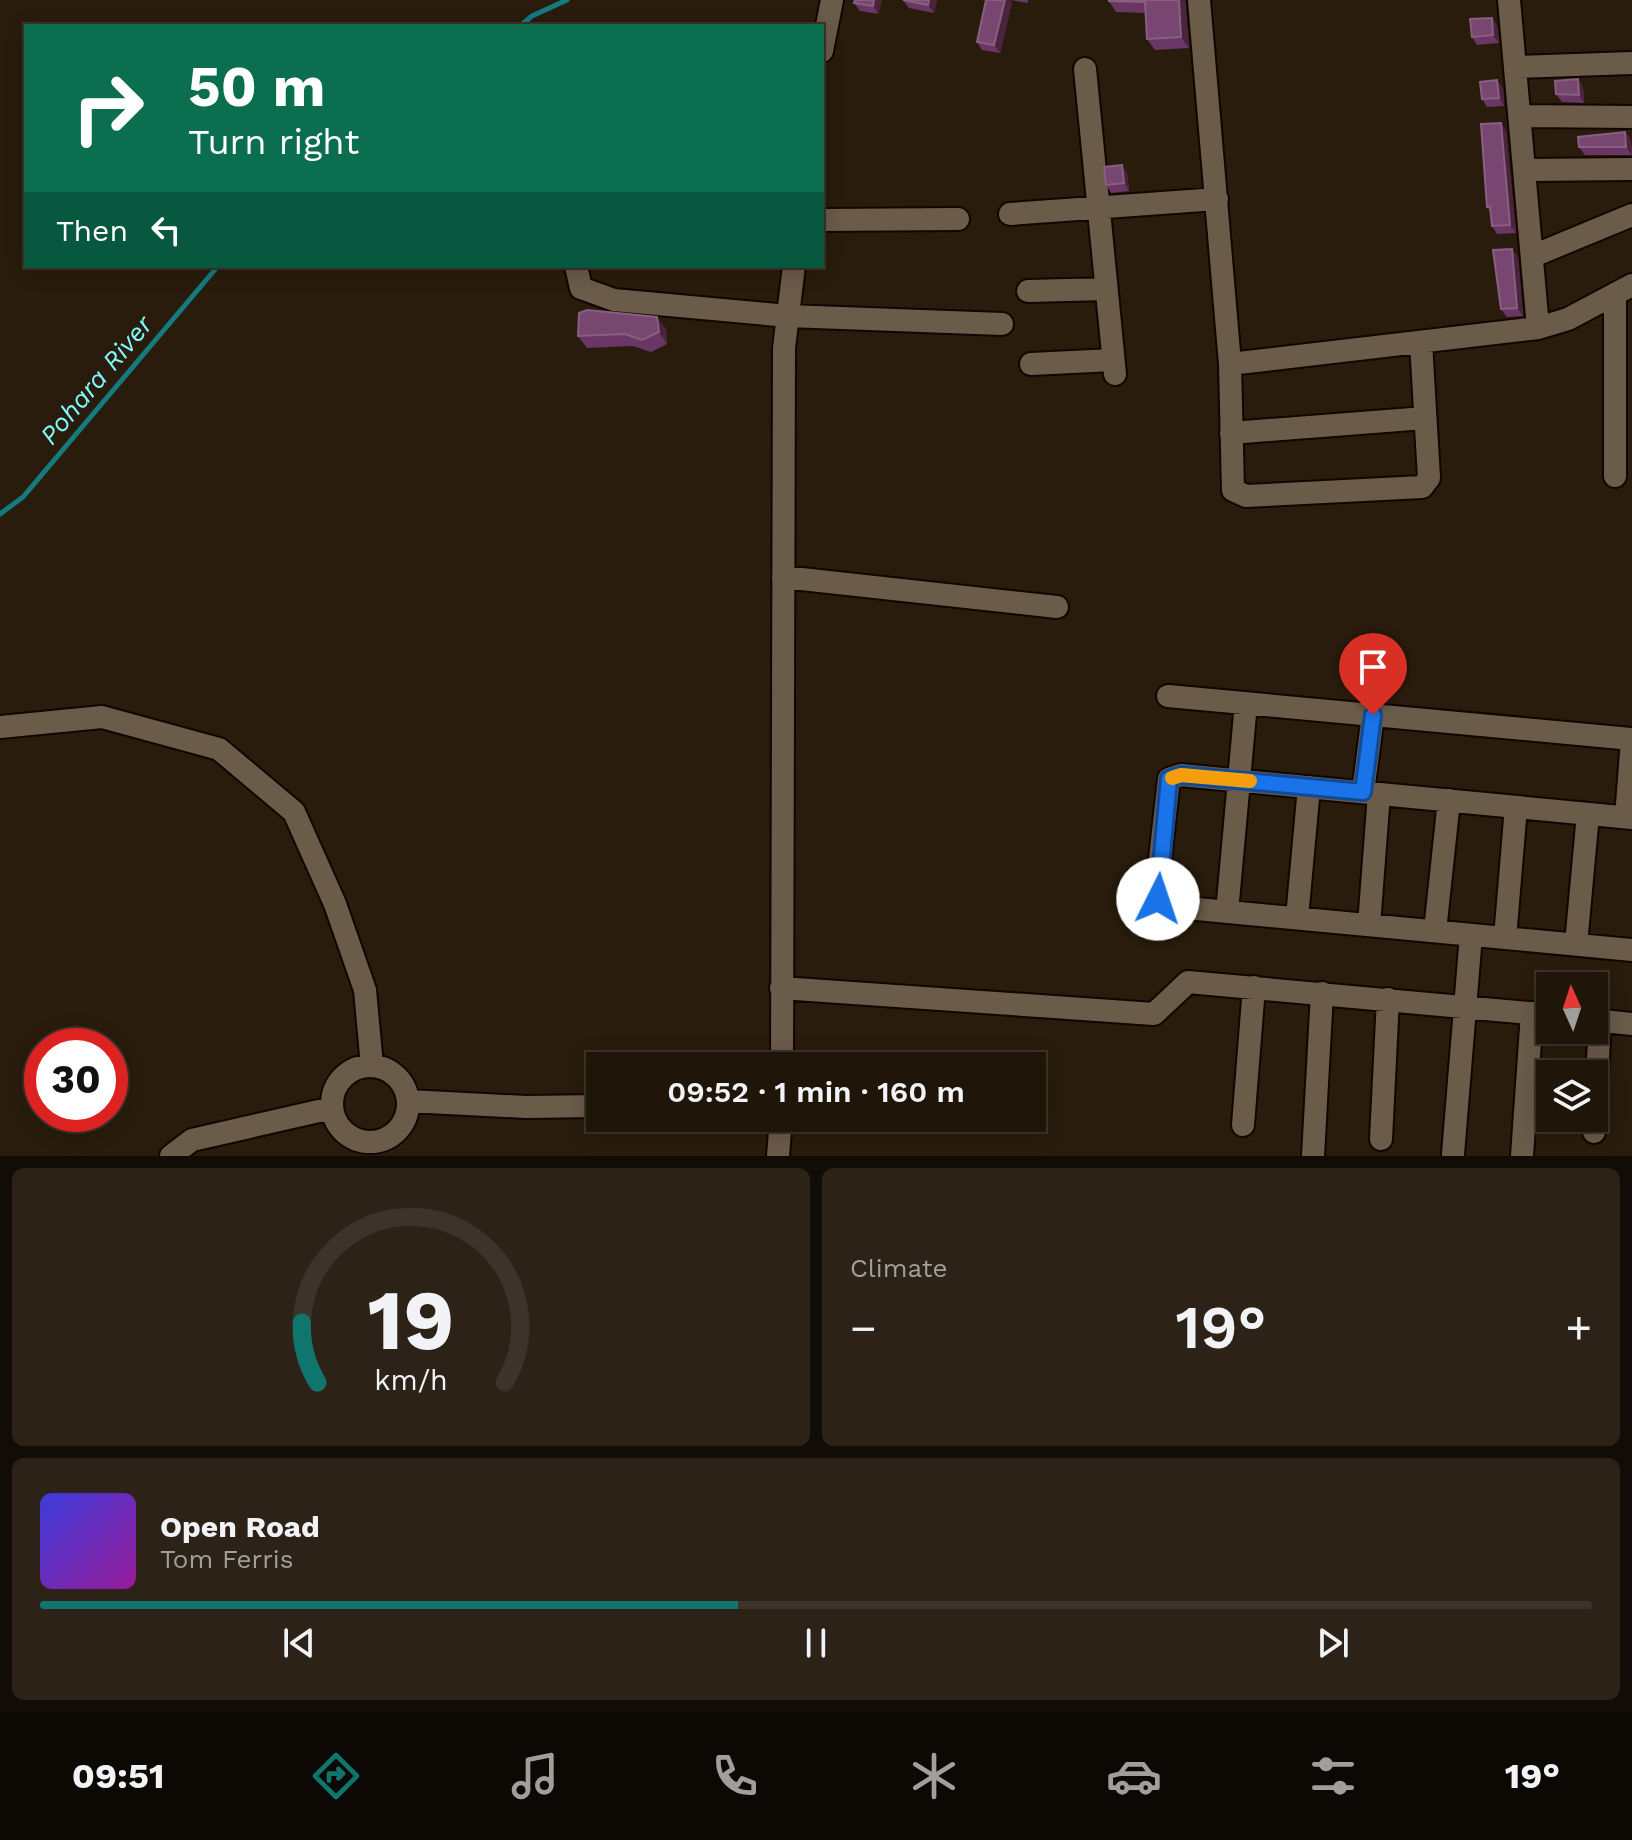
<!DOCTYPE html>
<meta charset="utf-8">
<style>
body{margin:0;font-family:"Work Sans",sans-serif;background:#2c2217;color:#f1f3f6;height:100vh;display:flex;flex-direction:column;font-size:30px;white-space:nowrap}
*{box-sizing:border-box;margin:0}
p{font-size:26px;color:#a19f9c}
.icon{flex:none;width:44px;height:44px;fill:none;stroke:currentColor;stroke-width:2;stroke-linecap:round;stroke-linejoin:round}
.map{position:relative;height:1156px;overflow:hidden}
.side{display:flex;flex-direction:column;gap:12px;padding:12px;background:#110c05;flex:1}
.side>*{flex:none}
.hud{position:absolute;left:24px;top:24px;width:800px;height:244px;border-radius:0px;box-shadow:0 4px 20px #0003,0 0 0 2px #3c342a;background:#0b6e4f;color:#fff;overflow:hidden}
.needle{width:52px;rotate:357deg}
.fabs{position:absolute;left:1536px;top:972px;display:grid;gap:16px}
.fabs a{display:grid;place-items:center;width:72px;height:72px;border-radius:0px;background:#1f1509;box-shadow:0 4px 20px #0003,0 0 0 2px #3c342a;font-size:40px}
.speed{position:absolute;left:24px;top:1028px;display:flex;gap:16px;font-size:40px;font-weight:700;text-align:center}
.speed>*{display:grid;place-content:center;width:104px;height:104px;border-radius:50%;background:#1f1509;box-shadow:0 4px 20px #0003,0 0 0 2px #3c342a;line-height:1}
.speed .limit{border:12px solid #d22;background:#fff;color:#111}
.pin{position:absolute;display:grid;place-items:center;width:68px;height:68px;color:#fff;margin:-82px -34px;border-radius:50% 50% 50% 0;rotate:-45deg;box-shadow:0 0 8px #0007}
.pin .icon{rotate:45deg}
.me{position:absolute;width:88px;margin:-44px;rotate:4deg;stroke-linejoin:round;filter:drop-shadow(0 0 6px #0008)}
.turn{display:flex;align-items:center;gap:28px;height:168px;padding:0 32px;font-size:36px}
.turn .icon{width:104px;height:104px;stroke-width:2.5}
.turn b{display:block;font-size:56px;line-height:68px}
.then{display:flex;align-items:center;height:76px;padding:0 32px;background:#0003;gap:16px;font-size:30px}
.big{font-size:60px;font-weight:600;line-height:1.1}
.side .widget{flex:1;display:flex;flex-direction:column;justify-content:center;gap:12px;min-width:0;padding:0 28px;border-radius:12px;background:#2c2217}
.side .dial{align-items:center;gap:0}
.dial svg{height:208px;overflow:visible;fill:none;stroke:#3c342a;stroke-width:7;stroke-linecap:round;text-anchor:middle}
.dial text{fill:#f1f3f6;stroke:none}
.song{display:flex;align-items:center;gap:24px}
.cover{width:96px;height:96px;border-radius:12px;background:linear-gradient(135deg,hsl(240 70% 55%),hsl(300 70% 35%))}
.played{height:8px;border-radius:4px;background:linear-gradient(90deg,#0f766e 45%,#3c342a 45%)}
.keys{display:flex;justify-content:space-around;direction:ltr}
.heat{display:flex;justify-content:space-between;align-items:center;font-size:44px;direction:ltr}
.side .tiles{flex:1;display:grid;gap:12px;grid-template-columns:1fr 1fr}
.widget:last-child{grid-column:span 2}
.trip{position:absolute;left:586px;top:1052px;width:460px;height:80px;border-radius:0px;background:#1f1509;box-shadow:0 4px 20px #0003,0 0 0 2px #3c342a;font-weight:600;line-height:80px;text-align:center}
.dock{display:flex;height:128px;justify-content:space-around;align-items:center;background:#0c0804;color:#a19f9c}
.dock .icon{width:56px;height:56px}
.dock .current{color:#0f766e}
.dock b{font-size:36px;color:#f1f3f6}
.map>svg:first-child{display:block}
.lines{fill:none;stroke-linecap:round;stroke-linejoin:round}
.stream{stroke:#147b7e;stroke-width:5}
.minor-casing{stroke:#120600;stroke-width:26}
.minor{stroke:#6b5b49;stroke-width:22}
.wall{fill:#693665}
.shaded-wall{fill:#4a243d}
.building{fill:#774771;stroke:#885f80;stroke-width:2}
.route-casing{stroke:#114b97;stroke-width:20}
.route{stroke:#1a73e8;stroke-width:14}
.slow{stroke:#f59e0b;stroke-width:14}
.labels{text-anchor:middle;stroke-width:8;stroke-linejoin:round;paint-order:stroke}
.water-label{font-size:26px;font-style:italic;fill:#81faff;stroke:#291c0c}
</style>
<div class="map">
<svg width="1632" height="1156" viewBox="0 0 1632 1156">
<rect width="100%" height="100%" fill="#291c0c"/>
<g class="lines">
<path class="stream" d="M520,26L532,16L567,0
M0,514L23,497L218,266"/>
<defs>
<path id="minor" d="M1199,0L1230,364L1538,328
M1509,0L1538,328L1568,319L1632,285
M822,51L832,0
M1515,67L1632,63
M1085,69L1115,374
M1520,116L1632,117
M1525,170L1632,169
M1010,214L1217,199
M822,220L958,219
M1533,256L1632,215
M576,266L581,288L614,300L788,316L1002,324
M1028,291L1106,289
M1031,364L1113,360
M1230,364L1233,490L1246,496L1422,487L1429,478L1421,342
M1231,433L1425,418
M1615,476V294
M783,577L1057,607
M1168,696L1632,739
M0,727L102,717L219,749L294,812L335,904L365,990L372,1066
M1363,792L1373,715
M1626,817L1632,740
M1632,818L1181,775L1169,779L1156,894L1165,906L1632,950
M1227,912L1246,703
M1297,918L1309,787
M1369,925L1379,794
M1435,931L1449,800
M1505,938L1516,807
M1576,944L1588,814
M781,988L1154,1014L1188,982L1550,1015
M1594,1020L1632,1024
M782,1066L784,348L794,266
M332 1104a38 38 0 1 1 76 0a38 38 0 1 1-76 0Z
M408,1101L526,1107L600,1106
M1243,1125L1254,987
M1594,1132L1600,1021
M1381,1139L1388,999
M1453,1154L1471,935
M171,1156L192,1140L332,1108
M778,1156L781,1118
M1313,1156L1322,993
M1522,1156L1532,1013"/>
</defs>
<use href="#minor" class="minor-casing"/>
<use href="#minor" class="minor"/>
</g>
<path class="wall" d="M855,0H882L878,14L860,11L854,3Z
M903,0H937L934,13L909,8Z
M1010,0H1028V3Z
M1185,0L1189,48L1155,50L1147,39L1146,13L1116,12L1109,1Z
M1012,3L1000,53L982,50L977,42Z
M1492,18L1497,26L1499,43L1477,45L1472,37Z
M1583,87L1584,103L1562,102L1556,94Z
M1503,88L1504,106L1487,107L1482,99Z
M1506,131L1516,233L1497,234L1492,226L1491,212L1487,207Z
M1625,132L1631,140L1632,155H1585L1579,147Z
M1127,173L1129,191L1111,193L1106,185Z
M1518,257L1523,316L1507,317L1501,309Z
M666,329L667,344L651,352L633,346L587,348L578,336Z"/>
<path class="shaded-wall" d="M874,0H882L878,14L873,6Z
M929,0H937L934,13L928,5Z
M1005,0H1010L1012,3L1000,53L994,45Z
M1179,0H1185L1189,48L1181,37Z
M1492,18L1497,26L1499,43L1493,35Z
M1578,79L1583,87L1584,103L1579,95Z
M1497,80L1503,88L1504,106L1499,98Z
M1501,123L1506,131L1516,233L1510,225Z
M1625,132L1631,140L1632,155L1626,147Z
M1122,165L1127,173L1129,191L1124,183Z
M1512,249L1518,257L1523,316L1517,308Z
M657,317L666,329L667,344L659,332Z"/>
<path class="building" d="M855,0H874L873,6L854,3Z
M903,0H929L928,5Z
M986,0H1005L994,45L977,42Z
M1109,0H1179L1181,37L1147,39L1145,2L1109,1Z
M1492,18L1493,35L1472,37L1470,19Z
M1578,79L1579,95L1556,94L1555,81Z
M1497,80L1499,98L1482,99L1480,82Z
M1501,123L1510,225L1492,226L1490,206L1487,207L1481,124Z
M1625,132L1626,147H1579L1578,137Z
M1122,165L1124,183L1106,185L1104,167Z
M1512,249L1517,308L1501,309L1493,250Z
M587,310L657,317L659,332L642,340L625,334L578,336L579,313Z"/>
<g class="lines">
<defs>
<path id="route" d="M1158,899L1169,779L1181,775L1363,792L1373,715"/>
</defs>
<use href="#route" class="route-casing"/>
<use href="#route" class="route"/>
<path class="slow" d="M1172,778L1181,775L1250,781"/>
</g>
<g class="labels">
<g class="water-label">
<text transform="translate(96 380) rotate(-50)" y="9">Pohara River</text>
</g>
</g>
</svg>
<div class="fabs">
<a><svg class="needle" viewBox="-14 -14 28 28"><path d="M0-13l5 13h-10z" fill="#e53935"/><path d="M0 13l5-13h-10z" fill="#a19f9c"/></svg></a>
<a><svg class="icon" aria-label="layers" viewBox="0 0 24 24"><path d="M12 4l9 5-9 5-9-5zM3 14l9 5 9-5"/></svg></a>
</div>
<div class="speed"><div class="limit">30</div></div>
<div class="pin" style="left:1373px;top:715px;background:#d93025"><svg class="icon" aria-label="arrive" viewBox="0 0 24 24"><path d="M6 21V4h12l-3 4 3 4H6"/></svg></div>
<svg class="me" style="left:1158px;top:899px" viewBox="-20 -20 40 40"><circle r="19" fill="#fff"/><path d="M0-13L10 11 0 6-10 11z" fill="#1a73e8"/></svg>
<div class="trip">09:52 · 1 min · 160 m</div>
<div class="hud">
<div class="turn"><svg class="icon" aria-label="right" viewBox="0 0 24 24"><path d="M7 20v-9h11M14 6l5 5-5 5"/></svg><div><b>50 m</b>Turn right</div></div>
<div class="then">Then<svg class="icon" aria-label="left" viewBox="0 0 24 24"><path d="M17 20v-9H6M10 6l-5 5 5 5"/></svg></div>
</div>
</div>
<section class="side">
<div class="tiles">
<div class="widget dial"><svg viewBox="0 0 100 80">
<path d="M14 69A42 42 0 1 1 86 69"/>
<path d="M14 69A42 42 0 0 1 8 46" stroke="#0f766e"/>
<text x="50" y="56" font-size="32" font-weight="700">19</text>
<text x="50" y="72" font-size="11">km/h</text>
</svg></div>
<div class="widget"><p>Climate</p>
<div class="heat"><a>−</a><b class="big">19°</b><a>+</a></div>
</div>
<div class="widget">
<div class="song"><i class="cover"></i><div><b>Open Road</b><p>Tom Ferris</p></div></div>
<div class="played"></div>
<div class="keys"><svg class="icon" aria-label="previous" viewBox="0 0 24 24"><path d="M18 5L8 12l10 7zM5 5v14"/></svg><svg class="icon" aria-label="pause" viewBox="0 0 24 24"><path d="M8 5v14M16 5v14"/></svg><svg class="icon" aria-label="next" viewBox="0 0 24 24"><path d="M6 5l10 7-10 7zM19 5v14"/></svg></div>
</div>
</div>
</section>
<nav class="dock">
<b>09:51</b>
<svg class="icon current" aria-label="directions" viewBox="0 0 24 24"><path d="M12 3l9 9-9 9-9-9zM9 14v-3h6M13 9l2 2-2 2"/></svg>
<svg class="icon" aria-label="music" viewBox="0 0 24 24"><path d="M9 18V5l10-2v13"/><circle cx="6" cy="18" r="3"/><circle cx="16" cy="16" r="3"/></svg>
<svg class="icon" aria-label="phone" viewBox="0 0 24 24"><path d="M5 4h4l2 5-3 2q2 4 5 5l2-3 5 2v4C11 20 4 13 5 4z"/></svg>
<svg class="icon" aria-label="climate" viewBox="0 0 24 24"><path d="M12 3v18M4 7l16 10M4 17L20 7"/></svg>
<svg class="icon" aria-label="car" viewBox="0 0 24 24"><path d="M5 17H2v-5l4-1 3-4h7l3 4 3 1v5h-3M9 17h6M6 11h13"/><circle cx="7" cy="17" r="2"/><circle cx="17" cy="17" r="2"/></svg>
<svg class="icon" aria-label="filters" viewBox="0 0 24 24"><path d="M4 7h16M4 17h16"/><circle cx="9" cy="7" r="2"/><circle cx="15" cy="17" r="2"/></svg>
<b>19°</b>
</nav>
